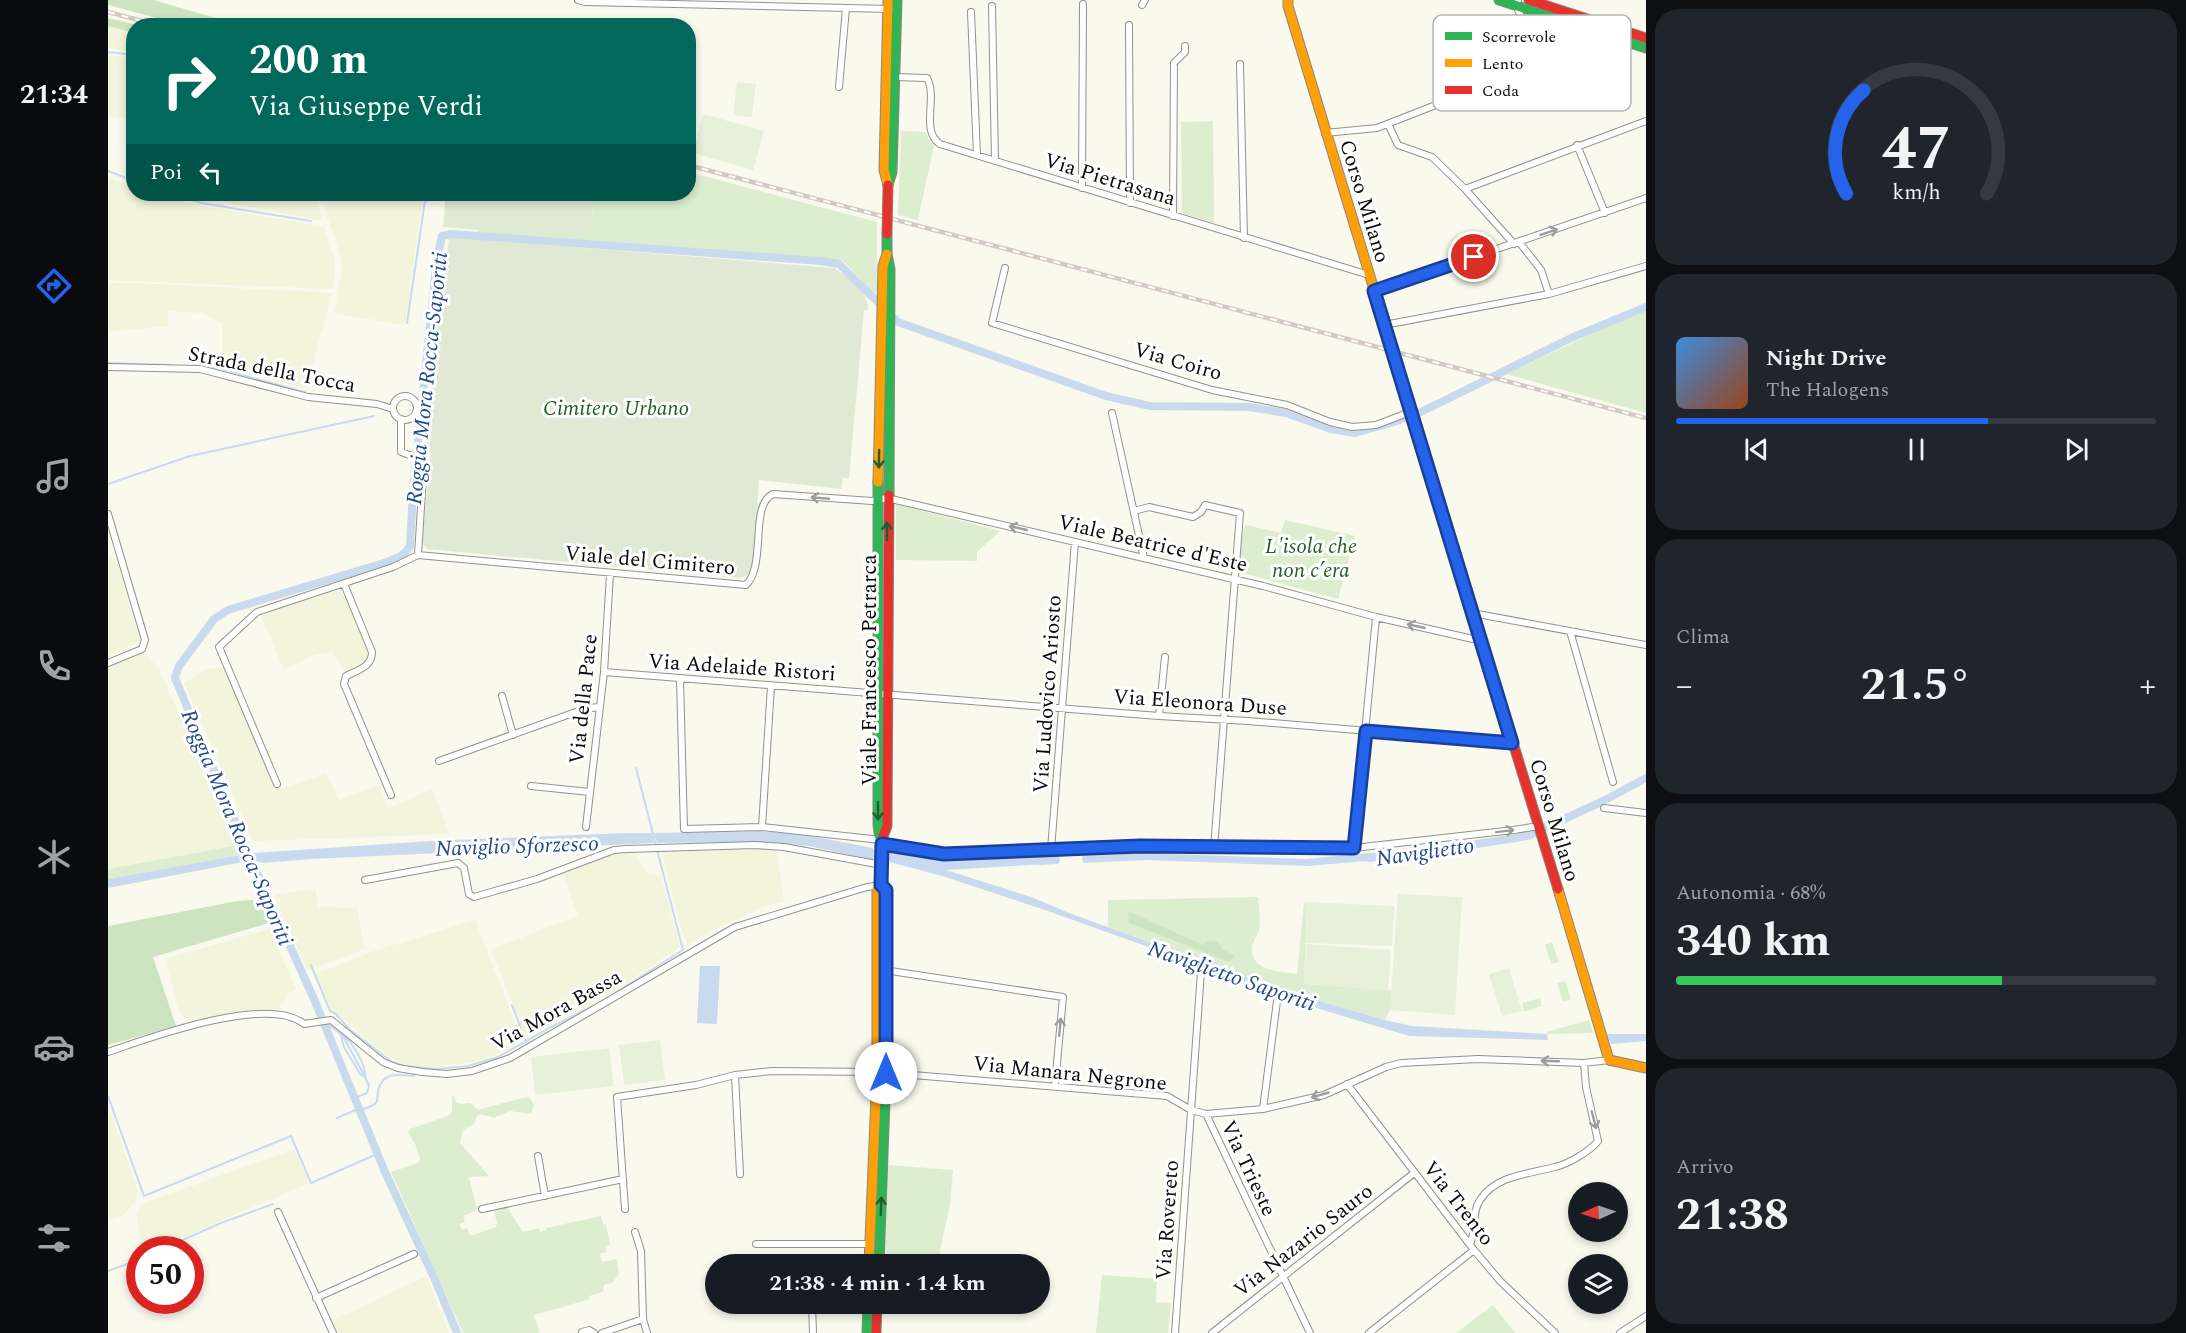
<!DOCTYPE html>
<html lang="it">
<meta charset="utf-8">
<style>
body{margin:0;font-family:Spectral,serif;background:#20242c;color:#f1f3f6;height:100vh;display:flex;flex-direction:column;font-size:22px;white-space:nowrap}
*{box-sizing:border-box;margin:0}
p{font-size:20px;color:#9ea1a6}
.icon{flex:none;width:33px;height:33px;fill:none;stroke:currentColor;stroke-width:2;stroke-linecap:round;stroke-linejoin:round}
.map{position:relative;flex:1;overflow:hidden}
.details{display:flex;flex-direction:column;gap:9px;padding:9px;background:#0d0f14;width:540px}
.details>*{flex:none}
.hud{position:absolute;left:18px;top:18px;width:570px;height:183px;border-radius:24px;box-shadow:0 3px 9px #0003;background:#00695c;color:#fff;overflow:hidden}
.needle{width:39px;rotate:267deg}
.buttons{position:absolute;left:1460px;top:1182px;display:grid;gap:12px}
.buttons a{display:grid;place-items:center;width:60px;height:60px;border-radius:50%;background:#171b24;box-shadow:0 3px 9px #0003;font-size:30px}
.speed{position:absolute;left:18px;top:1236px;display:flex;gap:12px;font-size:30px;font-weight:700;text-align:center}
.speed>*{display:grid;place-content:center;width:78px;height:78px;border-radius:50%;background:#171b24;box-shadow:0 3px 9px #0003;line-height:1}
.speed .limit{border:9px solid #d22;background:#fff;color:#111}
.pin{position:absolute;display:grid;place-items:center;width:51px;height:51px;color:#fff;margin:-26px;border:3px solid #fff;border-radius:50%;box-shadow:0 2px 6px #0007}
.me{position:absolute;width:66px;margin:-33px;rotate:0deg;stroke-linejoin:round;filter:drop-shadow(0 0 4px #0008)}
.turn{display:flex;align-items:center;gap:21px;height:126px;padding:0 24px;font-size:27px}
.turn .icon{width:78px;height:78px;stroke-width:2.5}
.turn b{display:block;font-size:42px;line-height:51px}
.then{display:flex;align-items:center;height:57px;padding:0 24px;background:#0003;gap:12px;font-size:22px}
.big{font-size:45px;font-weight:700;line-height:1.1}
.details .widget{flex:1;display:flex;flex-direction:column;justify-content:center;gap:9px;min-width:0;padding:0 21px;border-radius:24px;background:#20242c}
.details .dial{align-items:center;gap:0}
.dial svg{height:156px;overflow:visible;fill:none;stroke:#363941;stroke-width:7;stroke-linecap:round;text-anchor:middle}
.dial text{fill:#f1f3f6;stroke:none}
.song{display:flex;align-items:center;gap:18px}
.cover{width:72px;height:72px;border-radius:9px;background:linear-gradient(135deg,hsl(210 70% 55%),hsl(20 70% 35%))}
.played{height:6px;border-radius:3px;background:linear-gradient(90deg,#2563eb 65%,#363941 65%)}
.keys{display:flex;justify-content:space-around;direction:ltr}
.heat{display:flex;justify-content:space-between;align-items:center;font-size:33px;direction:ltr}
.charge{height:9px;border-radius:4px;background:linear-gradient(90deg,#34c759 68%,#363941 0)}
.trip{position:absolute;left:597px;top:1254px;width:345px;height:60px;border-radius:30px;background:#171b24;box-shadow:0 3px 9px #0003;font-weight:700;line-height:60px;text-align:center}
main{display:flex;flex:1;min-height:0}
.tab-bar{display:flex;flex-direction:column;width:108px;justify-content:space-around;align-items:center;background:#090b0e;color:#9ea1a6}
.tab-bar .icon{width:42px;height:42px}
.tab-bar .active{color:#2563eb}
.tab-bar b{font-size:27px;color:#f1f3f6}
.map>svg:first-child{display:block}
.farmland{fill:#f2f4dc}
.green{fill:#ddedd0}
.forest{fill:#cce4bf}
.cemetery{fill:#e0e9d4}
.pitch{fill:#e7f1da}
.water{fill:#c9daef}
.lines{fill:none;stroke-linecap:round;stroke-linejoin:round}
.stream{stroke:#c9daef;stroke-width:2}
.canal{stroke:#c9daef;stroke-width:8}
.street-casing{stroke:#92928d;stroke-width:8}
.fast-casing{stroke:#888883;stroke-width:11}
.slow-casing{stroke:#888883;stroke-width:11}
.jam-casing{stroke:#888883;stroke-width:11}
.street{stroke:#fefefc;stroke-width:6}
.fast{stroke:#30b455;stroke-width:9}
.slow{stroke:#ff9f0a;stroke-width:9}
.jam{stroke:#e5322d;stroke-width:9}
.rail-casing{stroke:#d4c8c4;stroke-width:4.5}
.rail{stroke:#fff;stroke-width:2;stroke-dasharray:7;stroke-linecap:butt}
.jam-bridge-casing{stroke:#888883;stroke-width:11;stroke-linecap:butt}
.jam-bridge{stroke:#e5322d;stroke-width:9}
.oneway{stroke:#9c9c9b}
.oneway2{stroke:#1d5f30}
.route-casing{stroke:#184099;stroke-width:15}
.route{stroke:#2563eb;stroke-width:10}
.labels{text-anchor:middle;stroke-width:6;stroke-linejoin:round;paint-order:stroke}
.street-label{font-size:21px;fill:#0a0a0a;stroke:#fff}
.park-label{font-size:21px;font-style:italic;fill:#235b22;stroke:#fff}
.water-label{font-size:22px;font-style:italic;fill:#214a8e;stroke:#fff}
.key{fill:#fff;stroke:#b6b6b6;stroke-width:1.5}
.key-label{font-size:16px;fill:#0a0a0a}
</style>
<main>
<nav class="tab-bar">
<b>21:34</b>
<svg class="icon active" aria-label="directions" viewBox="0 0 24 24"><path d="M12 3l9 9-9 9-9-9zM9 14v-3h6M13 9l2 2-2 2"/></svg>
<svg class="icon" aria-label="music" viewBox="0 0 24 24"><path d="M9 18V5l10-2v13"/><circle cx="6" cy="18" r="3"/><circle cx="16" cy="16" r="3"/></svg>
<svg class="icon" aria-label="phone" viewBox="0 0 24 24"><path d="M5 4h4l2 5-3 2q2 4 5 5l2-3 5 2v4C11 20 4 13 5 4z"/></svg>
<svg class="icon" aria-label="climate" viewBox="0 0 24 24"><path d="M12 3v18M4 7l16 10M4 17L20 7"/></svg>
<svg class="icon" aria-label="car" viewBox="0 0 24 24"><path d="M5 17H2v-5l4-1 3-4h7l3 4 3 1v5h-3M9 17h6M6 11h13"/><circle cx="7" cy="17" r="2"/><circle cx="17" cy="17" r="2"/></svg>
<svg class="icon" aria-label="filters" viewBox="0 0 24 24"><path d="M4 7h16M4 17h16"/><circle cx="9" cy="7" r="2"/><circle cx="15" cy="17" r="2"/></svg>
</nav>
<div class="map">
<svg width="1538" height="1333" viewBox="0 0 1538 1333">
<rect width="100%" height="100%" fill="#f9f9ee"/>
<path class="farmland" d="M0,26L25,34V52L0,48Z
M0,55L25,58V118L0,117Z
M0,178L25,186L26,194H49L97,207L216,226L226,258L227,275L224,289L0,280Z
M77,194H207L214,218L209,220Z
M212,194H315L297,325L226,313L234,271L232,254Z
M0,283H27L224,293L198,389L119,368L114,355V324L96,313L60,311V326L0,332Z
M0,556L8,559L32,641L0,656Z
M227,591L235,594L242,605L262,653V657L256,664L236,672L224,651L204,656L176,670L153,615Z
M29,655L40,656L51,670L127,837L126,846L0,869V667Z
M114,668L118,670L168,787L171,790L218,773L231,800L271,785L281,808L324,789L342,834L145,841L76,683L99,669Z
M650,849L669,850L676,902L655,907L602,931L580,946L571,922L554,852Z
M528,853L538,873L553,876L572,947L499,996L446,1021L419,1039L383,949L470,916L455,873L503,855Z
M207,889L210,907L249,908L257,949L199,971L166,895Z
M367,920L414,1041L390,1054L366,1062L326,1067L294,1064L281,1057L223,1009L208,974L266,951Z
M162,929L188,990L179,993L178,999L170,1009L144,1010L79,1021L71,1011L57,959Z
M0,1105L30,1191L27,1202L22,1208L12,1217L0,1221Z
M186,1149L201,1183L48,1249H33L29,1213L33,1204Z
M319,1276L341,1333H230L225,1320Z"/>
<path class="green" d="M1105,121L1106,223L1074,213L1073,122Z
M793,131L817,132L823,143L826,145L810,220L790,215Z
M581,172L769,222V291L767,295L735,261L376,233V230L484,220L485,194H580Z
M1538,311V413L1398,374L1497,328Z
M788,504L892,531L869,552V561L788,560Z
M1177,520L1247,536L1230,599L1131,572L1133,535L1138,525L1173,533Z
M126,846L133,855L0,879V869Z
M1150,897C1151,907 1153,921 1151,930C1149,937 1144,941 1144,948C1142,971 1173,972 1189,974L1196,903L1199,902L1196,984L1283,990L1282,1010L1277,1020L1170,989L1000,927V900Z
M1444,942L1451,962L1443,964L1437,945Z
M1457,981L1463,999L1455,1002L1449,983Z
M1432,998L1434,1006L1416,1012L1414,1003Z
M1481,1020L1485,1033L1439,1034V1032Z
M346,1096L348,1102L353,1104C367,1102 360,1102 370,1110L418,1097L422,1098L426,1105L423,1114L402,1111L386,1118L373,1114L369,1116L366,1124L355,1130L352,1143L381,1176L361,1177L369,1210L355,1216L357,1222L351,1224L354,1230L359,1228L362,1236L388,1227L389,1223L386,1211L399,1207L415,1232L431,1228L432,1232L438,1230V1228L493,1216L495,1224L498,1225L502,1245L497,1246L498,1252L492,1254L494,1262L509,1259L511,1274L505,1282L496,1285L495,1292L481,1296L482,1299L426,1315L432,1333H355L283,1172L310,1163L312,1159L308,1146L300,1132L302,1129L340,1116L344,1112V1097Z
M780,1165L845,1170L842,1204L830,1260L842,1262L841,1264H776Z
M994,1275L1049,1279L1048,1302L1063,1303L1060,1333H988Z
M1385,1305L1407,1333H1348Z"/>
<path class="forest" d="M0,0H46L131,25H75L0,5Z
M0,18L29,25L26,26L25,33L0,26Z
M144,900H151L161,923L45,957L68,1026L0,1045V926L129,901Z
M1020,911L1095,945L1098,941L1110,942L1114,949L1127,956L1122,962L1021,923Z"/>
<path class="cemetery" d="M338,194H485L484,221L474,235L376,230V240L727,268C741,279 761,290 760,310H756L741,478H735L733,489L651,480L646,561C644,571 641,576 631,578L319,549L314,543V539L323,453L317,452L331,257H339L341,237L368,239L370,230L335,227Z"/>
<path class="pitch" d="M629,82L648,84L644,117L625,115Z
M595,114L656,131L645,170L585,153Z
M1290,894L1354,897L1347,1015L1282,1010Z
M1199,902L1286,906L1284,946L1198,943Z
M1198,944L1283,950L1280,990L1196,984Z
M1401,968L1414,1011L1394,1016L1381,974Z
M552,1040L557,1080L516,1085L511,1045Z
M501,1048L506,1086L427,1095L423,1057Z"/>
<path class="water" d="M652,831L698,835L765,848V860L701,846L649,842L549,843L546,833Z
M1421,832L1423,839L1414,841L1343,852L1342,844Z
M518,833H544L546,843L203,859L155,863L148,861L145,853L322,841Z
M1337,844L1338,853L1312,857L1311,847Z
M1305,849L1306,858L1276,861L1275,852Z
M782,851L841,861L938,857L939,864L838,870L923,897L961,913L1170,989L1277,1020L1304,1026L1439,1034L1440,1040L1301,1036L1162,994L1071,958L940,911L834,876L782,862Z
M1271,852V860L1199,866L1039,860L975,863L974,856L1039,853L1198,859Z
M138,854L140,861L0,888V879Z
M592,966H612L609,1024L589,1023Z
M1499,1034H1538V1041L1503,1044Z"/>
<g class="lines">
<path class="stream" d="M0,52L26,55
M0,171L26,181
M65,194L93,203L203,221
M299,323L318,194
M0,363L63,365
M99,368L112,369L197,392
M0,484L82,456L266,416
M203,965L222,1011L228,1014L241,1029L284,1062L297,1066L329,1069L360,1066L390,1057L443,1027L491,1003
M504,995L575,950L528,768
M404,1005L418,1042
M216,1025H221L235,1036L258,1079L261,1086L259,1093L247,1098
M233,1036L236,1047L252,1074L257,1076
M237,1037C245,1043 258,1066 257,1076
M0,1096L36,1196L183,1136L203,1183L269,1154
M252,1110C258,1108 266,1107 269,1101C269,1100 270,1091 270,1091C274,1072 290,1074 305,1076L308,1073
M229,1118L252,1108
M52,1250L113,1223L165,1204
M0,1271L32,1259"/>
<path class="canal" d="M1414,836L1422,835L1495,801L1538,778
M755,851L792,859
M1262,858L1354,846
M930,861L948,860
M349,1333L328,1282L277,1172L206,999L144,862L67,678L71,666L106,619L120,610L276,563C287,559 296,557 302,546L305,490L329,258L334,236L343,234L712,261L731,264L790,322L998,396L1042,406L1141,407L1178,413L1223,429L1247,433L1286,422L1313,412L1463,338L1538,307"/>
<defs>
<path id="street" d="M470,0L477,2L782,9
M1410,0L1408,5L1433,64
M1034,5L1037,0
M884,6L887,161
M863,12L869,155
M1021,25L1022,203
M1132,64L1136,238
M787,77L819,78C830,97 812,131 832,144L1261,275
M731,87L738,8
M1280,124L1290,145L1324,157L1357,189L1406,244
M1217,133L1269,128L1463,52
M1469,145L1497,213
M974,188L975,4
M1357,189L1538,121
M1065,216L1066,63L1077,52V46
M1411,242L1433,270L1441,294
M897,268L884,323L1104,390L1179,405L1222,422L1244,427L1268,425L1302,412
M1266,291L1538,198
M1276,325L1441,294L1538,266
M0,367L92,369L200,397L269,404L285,409
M285 408a12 12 0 1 1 24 0a12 12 0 1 1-24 0Z
M1004,413L1036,558
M293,419V452L316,460L310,555
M1026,511L1041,507L1085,517L1093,512L1097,505L1132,513L1106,848
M0,514L37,640L34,649L0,663
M310,555L638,585C659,564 641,505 665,494L764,501L779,498L1155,586L1268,617L1365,639L1372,637
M236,584L264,652C264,667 250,670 238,676L236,684L283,795
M1364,613L1538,645
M1462,631L1505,782
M496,672L1051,716L1140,721L1404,743
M572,679L576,829L654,827L773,840
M394,696L405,735
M1051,716L1057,657
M331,761L479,708L492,707
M169,784L111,647L149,612L285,567L310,555
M423,786L482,792
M1496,808L1538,813
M478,827L496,672L502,574
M654,827L663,686
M773,844L836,854L1032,846L1246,848L1406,830L1431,826
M1246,848L1268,617
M943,850L967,542
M257,880L350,863L356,868L361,894L366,897L429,879L506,850L519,849L647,845L676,847L774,865
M776,970L955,997L947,1085
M0,1052C41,1038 160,994 196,1024L223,1020L275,1062L290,1068L314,1072L339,1074L364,1071L402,1058L627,927L759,887L773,885
M627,1075L632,1174
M1239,1084L1366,1250L1392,1281L1447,1333
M1155,1109L1169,1001
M1098,1114L1202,1333
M430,1156L437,1196
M374,1209L515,1179
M517,1209L509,1097L588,1085L627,1075L664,1071L769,1072L1059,1096L1083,1110L1098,1114L1155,1109L1216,1095L1278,1067L1293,1063L1370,1059L1476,1063L1501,1060
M170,1212L225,1333
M527,1232L533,1251L535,1319L539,1333
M648,1244H762
M1362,1244C1369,1230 1363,1213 1372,1200C1388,1175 1421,1174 1447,1167C1460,1164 1481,1152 1490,1141L1478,1087L1476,1063
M208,1298L306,1254
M704,1304L705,1333
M474,1332L481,1330L486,1333
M494,1333L535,1319
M1067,1333L1093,972
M1104,1333L1306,1173
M1261,1333L1366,1250
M1512,1333L1538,1316"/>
<path id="fast" d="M1391,0L1538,48
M780,185L784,172L789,0
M779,234V254L782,269L781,495
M770,482V825L773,847V880
M771,1264L778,1073V890L773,885
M759,1333L760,1304"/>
<path id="slow" d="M780,0L776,170L780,185
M1180,0V6L1305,418
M770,482L775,266L779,254
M1450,889L1501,1060L1538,1068
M761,1264L769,1072V889L773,885V880"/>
<path id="jam" d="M1421,0L1538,38
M1305,418L1450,889
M774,839L779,826L781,495
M768,1333L769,1304"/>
</defs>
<use href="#street" class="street-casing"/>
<use href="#fast" class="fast-casing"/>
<use href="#slow" class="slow-casing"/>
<use href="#jam" class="jam-casing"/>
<use href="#street" class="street"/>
<use href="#fast" class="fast"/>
<use href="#slow" class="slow"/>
<use href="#jam" class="jam"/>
<defs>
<path id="rail" d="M0,12L53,26
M580,165L1538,418"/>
</defs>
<use href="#rail" class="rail-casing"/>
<use href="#rail" class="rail"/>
<defs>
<path id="jam-bridge" d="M779,234L780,185"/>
</defs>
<use href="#jam-bridge" class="jam-bridge-casing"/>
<use href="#jam-bridge" class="jam-bridge"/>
</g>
<defs><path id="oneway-shaft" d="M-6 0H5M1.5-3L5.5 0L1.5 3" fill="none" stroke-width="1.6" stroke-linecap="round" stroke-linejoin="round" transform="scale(1.5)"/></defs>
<g class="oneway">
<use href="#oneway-shaft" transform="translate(1441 232) rotate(-19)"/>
<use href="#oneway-shaft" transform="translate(712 498) rotate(-175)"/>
<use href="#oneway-shaft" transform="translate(910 528) rotate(-167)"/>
<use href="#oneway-shaft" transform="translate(1308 626) rotate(-167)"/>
<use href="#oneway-shaft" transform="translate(1397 831) rotate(-7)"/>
<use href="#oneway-shaft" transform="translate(952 1027) rotate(-85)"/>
<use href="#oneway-shaft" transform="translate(1442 1061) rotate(-178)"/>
<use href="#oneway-shaft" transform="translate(1212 1095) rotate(164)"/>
<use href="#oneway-shaft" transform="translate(1486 1120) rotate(75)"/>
</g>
<g class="oneway2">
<use href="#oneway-shaft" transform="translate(771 459) rotate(91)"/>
<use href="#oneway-shaft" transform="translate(779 531) rotate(-90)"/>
<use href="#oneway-shaft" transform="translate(770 811) rotate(90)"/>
<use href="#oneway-shaft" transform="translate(773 1206) rotate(-88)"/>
</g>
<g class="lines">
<defs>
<path id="route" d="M778,1073V890L773,885L774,844L836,854L1032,846L1246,848L1258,731L1404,743L1266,291L1366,257"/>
</defs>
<use href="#route" class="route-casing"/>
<use href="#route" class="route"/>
</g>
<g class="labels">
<g class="street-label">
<text transform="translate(1002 179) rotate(17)" y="7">Via Pietrasana</text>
<text transform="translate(1257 201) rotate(73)" y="7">Corso Milano</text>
<text transform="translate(1070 361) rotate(16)" y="7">Via Coiro</text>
<text transform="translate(164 369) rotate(11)" y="7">Strada della Tocca</text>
<text transform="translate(1045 543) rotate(13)" y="7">Viale Beatrice d'Este</text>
<text transform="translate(542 560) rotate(5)" y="7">Viale del Cimitero</text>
<text transform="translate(634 667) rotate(4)" y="7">Via Adelaide Ristori</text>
<text transform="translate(761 670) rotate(-90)" y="7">Viale Francesco Petrarca</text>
<text transform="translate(939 694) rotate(-86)" y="7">Via Ludovico Ariosto</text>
<text transform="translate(475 699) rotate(-84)" y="7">Via della Pace</text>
<text transform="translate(1092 702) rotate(4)" y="7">Via Eleonora Duse</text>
<text transform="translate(1447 820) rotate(73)" y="7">Corso Milano</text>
<text transform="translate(448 1010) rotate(-29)" y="7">Via Mora Bassa</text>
<text transform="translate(962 1073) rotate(6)" y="7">Via Manara Negrone</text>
<text transform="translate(1141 1168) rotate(65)" y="7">Via Trieste</text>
<text transform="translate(1351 1203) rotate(52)" y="7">Via Trento</text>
<text transform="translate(1059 1220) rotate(-86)" y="7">Via Rovereto</text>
<text transform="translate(1195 1240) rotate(-38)" y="7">Via Nazario Sauro</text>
</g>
<g class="park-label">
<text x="508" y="415">Cimitero Urbano</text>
<text x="1203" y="553">L'isola che<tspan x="1203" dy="24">non c’era</tspan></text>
</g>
<g class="water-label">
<text transform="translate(318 378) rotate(-84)" y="8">Roggia Mora Rocca-Saporiti</text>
<text transform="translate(130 827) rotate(67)" y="8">Roggia Mora Rocca-Saporiti</text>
<text transform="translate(409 845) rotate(-2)" y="8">Naviglio Sforzesco</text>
<text transform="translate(1317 851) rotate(-8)" y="8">Naviglietto</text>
<text transform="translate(1124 975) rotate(19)" y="8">Naviglietto Saporiti</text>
</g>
</g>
<rect x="1325" y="15" width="198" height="96" rx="9" class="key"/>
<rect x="1337" y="32" width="27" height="8" fill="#30b455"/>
<rect x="1337" y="59" width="27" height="8" fill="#ff9f0a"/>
<rect x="1337" y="86" width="27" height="8" fill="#e5322d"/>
<g class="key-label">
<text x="1374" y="42">Scorrevole</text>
<text x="1374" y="69">Lento</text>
<text x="1374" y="96">Coda</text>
</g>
</svg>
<div class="buttons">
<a><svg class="needle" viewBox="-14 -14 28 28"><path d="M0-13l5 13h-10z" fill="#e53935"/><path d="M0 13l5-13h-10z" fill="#9ea1a6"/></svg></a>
<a><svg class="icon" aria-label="layers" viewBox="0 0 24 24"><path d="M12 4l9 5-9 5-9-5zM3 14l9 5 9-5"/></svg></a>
</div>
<div class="speed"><div class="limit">50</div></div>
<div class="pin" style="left:1366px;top:257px;background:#d93025"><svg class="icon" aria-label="arrive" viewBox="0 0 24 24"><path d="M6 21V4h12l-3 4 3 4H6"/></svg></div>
<svg class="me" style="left:778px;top:1073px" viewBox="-20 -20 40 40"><circle r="19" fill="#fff"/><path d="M0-13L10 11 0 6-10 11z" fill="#2563eb"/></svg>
<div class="trip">21:38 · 4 min · 1.4 km</div>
<div class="hud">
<div class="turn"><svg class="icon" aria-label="right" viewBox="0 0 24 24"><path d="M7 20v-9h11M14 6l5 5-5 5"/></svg><div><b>200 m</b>Via Giuseppe Verdi</div></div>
<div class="then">Poi<svg class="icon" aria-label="left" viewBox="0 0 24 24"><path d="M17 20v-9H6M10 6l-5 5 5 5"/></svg></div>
</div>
</div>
<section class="details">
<div class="widget dial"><svg viewBox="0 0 100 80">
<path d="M14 69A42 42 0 1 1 86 69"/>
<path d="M14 69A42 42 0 0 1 23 16" stroke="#2563eb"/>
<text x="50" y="56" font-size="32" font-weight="700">47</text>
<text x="50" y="72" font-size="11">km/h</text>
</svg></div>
<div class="widget">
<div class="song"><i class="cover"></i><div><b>Night Drive</b><p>The Halogens</p></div></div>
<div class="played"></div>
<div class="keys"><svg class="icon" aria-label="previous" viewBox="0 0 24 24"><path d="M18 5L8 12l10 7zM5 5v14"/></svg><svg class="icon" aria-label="pause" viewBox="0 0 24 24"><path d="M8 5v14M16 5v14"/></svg><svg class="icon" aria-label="next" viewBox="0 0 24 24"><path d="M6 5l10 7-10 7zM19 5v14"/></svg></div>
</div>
<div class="widget"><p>Clima</p>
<div class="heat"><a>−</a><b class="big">21.5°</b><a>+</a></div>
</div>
<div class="widget"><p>Autonomia · 68%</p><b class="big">340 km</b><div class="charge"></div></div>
<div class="widget"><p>Arrivo</p><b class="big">21:38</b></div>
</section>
</main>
